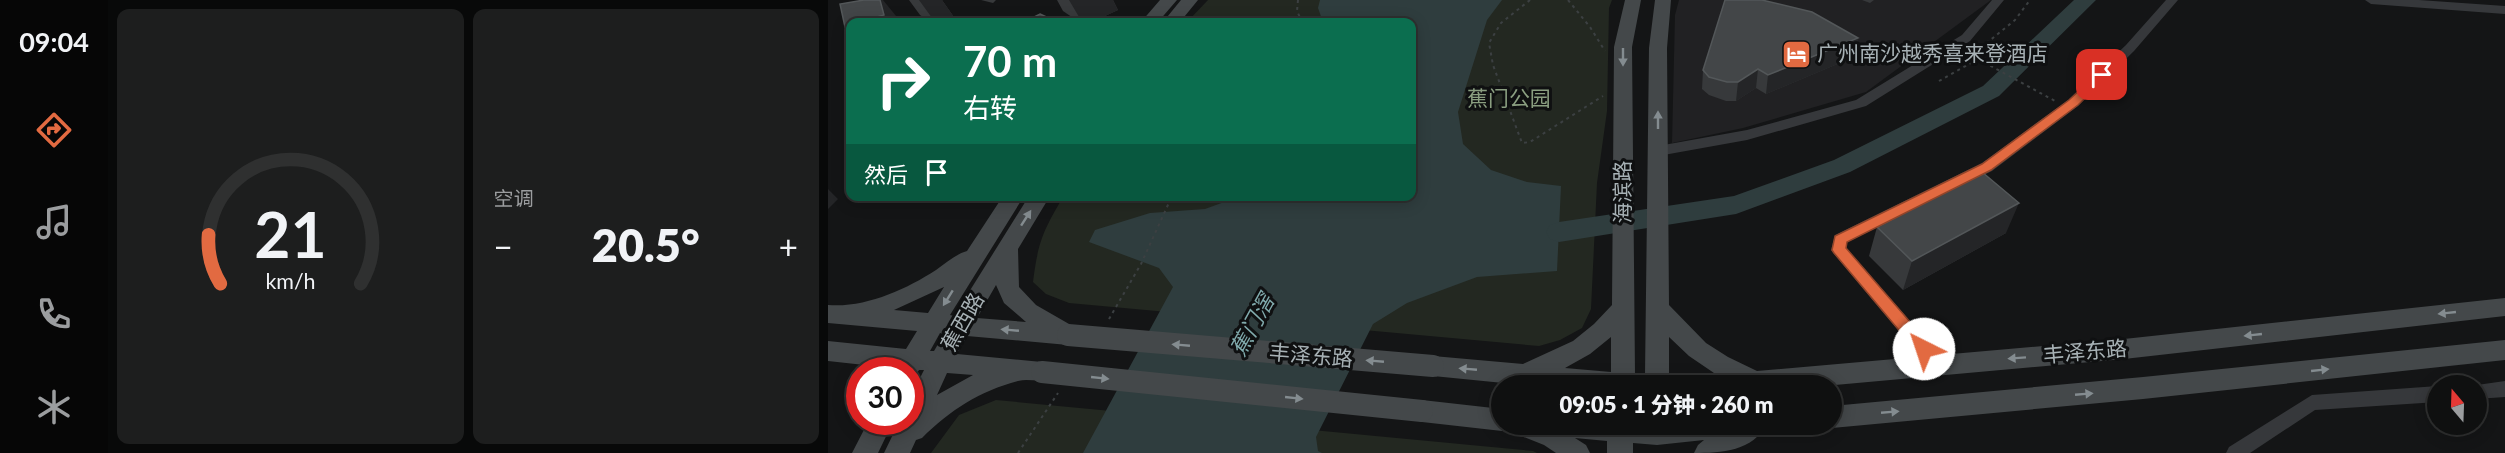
<!DOCTYPE html>
<html lang="zh">
<meta charset="utf-8">
<style>
body{margin:0;font-family:Lato,"Noto Sans SC",sans-serif;background:#1d1e1e;color:#f1f3f6;height:100vh;display:flex;flex-direction:column;font-size:22px;white-space:nowrap}
*{box-sizing:border-box;margin:0}
p{font-size:20px;color:#9b9d9f}
.icon{flex:none;width:33px;height:33px;fill:none;stroke:currentColor;stroke-width:2;stroke-linecap:round;stroke-linejoin:round}
.map{position:relative;flex:1;overflow:hidden}
.sheet{display:flex;flex-direction:column;gap:9px;padding:9px;background:#080909;width:720px}
.sheet>*{flex:none}
.top-card{position:absolute;left:18px;top:18px;width:570px;height:183px;border-radius:12px;box-shadow:0 3px 15px #0003,0 0 0 2px #2f3030;background:#0b6e4f;color:#fff;overflow:hidden}
.needle{width:39px;rotate:341deg}
.controls{position:absolute;left:1599px;top:375px;display:grid;gap:12px}
.controls a{display:grid;place-items:center;width:60px;height:60px;border-radius:50%;background:#0f1010;box-shadow:0 3px 15px #0003,0 0 0 2px #2f3030;font-size:30px}
.speed{position:absolute;left:18px;top:357px;display:flex;gap:12px;font-size:30px;font-weight:700;text-align:center}
.speed>*{display:grid;place-content:center;width:78px;height:78px;border-radius:50%;background:#0f1010;box-shadow:0 3px 15px #0003,0 0 0 2px #2f3030;line-height:1}
.speed .limit{border:9px solid #d22;background:#fff;color:#111}
.pin{position:absolute;display:grid;place-items:center;width:51px;height:51px;color:#fff;margin:-26px;border-radius:12px;box-shadow:0 3px 9px #0006}
.me{position:absolute;width:66px;margin:-33px;rotate:319deg;stroke-linejoin:round;filter:drop-shadow(0 0 4px #0008)}
.turn{display:flex;align-items:center;gap:21px;height:126px;padding:0 18px;font-size:27px}
.turn .icon{width:78px;height:78px;stroke-width:2.5}
.turn b{display:block;font-size:42px;line-height:51px}
.then{display:flex;align-items:center;height:57px;padding:0 18px;background:#0003;gap:12px;font-size:22px}
.big{font-size:45px;font-weight:800;line-height:1.1}
.sheet .widget{flex:1;display:flex;flex-direction:column;justify-content:center;gap:9px;min-width:0;padding:0 21px;border-radius:12px;background:#1d1e1e}
.sheet .dial{align-items:center;gap:0}
.dial svg{height:156px;overflow:visible;fill:none;stroke:#2f3030;stroke-width:7;stroke-linecap:round;text-anchor:middle}
.dial text{fill:#f1f3f6;stroke:none}
.heat{display:flex;justify-content:space-between;align-items:center;font-size:33px;direction:ltr}
.sheet .tiles{flex:1;display:grid;gap:9px;grid-template-columns:repeat(2,1fr)}
.trip{position:absolute;left:663px;top:375px;width:351px;height:60px;border-radius:30px;background:#0f1010;box-shadow:0 3px 15px #0003,0 0 0 2px #2f3030;font-weight:800;line-height:60px;text-align:center}
main{display:flex;flex:1;min-height:0}
.menu{display:flex;flex-direction:column;width:108px;justify-content:space-around;align-items:center;background:#060606;color:#9b9d9f}
.menu .icon{width:42px;height:42px}
.menu .current{color:#e26a41}
.menu b{font-size:27px;color:#f1f3f6}
.map>svg:first-child{display:block}
.built{fill:#212123}
.green{fill:#232821}
.water{fill:#2f3d3e}
.lines{fill:none;stroke-linecap:round;stroke-linejoin:round}
.river{fill:#2f3d3e;fill-rule:evenodd}
.path{stroke:#3c4042;stroke-width:2;stroke-dasharray:3 4;stroke-linecap:butt}
.street{fill:#36383b;fill-rule:evenodd}
.secondary{fill:#44484a;fill-rule:evenodd}
.secondary-bridge{stroke:#44484a;stroke-width:22}
.wall{fill:#37393b}
.shaded-wall{fill:#242527}
.building{fill:#434648;stroke:#535759;stroke-width:1.5}
.oneway{fill:#848c90}
.route{fill:#e26a41;stroke:#93452a;stroke-width:1.5}
.labels{text-anchor:middle;stroke-width:6;stroke-linejoin:round;paint-order:stroke}
.poi-label{font-size:21px;fill:#a7b1b5;stroke:#0f1011;text-anchor:start}
.park-label{font-size:21px;fill:#8a9e80;stroke:#0f1011}
.street-label{font-size:21px;fill:#a7b1b5;stroke:#0f1011}
.water-label{font-size:22px;font-style:italic;fill:#81abad;stroke:#0f1011}
</style>
<main>
<nav class="menu">
<b>09:04</b>
<svg class="icon current" aria-label="directions" viewBox="0 0 24 24"><path d="M12 3l9 9-9 9-9-9zM9 14v-3h6M13 9l2 2-2 2"/></svg>
<svg class="icon" aria-label="music" viewBox="0 0 24 24"><path d="M9 18V5l10-2v13"/><circle cx="6" cy="18" r="3"/><circle cx="16" cy="16" r="3"/></svg>
<svg class="icon" aria-label="phone" viewBox="0 0 24 24"><path d="M5 4h4l2 5-3 2q2 4 5 5l2-3 5 2v4C11 20 4 13 5 4z"/></svg>
<svg class="icon" aria-label="climate" viewBox="0 0 24 24"><path d="M12 3v18M4 7l16 10M4 17L20 7"/></svg>
</nav>
<section class="sheet">
<div class="tiles">
<div class="widget dial"><svg viewBox="0 0 100 80">
<path d="M14 69A42 42 0 1 1 86 69"/>
<path d="M14 69A42 42 0 0 1 8 44" stroke="#e26a41"/>
<text x="50" y="56" font-size="32" font-weight="700">21</text>
<text x="50" y="72" font-size="11">km/h</text>
</svg></div>
<div class="widget"><p>空调</p>
<div class="heat"><a>−</a><b class="big">20.5°</b><a>+</a></div>
</div>
</div>
</section>
<div class="map">
<svg width="1677" height="453" viewBox="0 0 1677 453">
<rect width="100%" height="100%" fill="#141516"/>
<path class="built" d="M851,0H1163L1038,92L915,128L844,143L847,15Z"/>
<path class="green" d="M380,0H784L781,8L779,111L769,183L763,309L754,328L732,340L711,346L241,303L218,294L205,282C210,242 215,231 235,197L584,196V22H359Z
M168,400L705,451L709,453H103L131,415Z"/>
<path class="water" d="M492,0H674L659,20L630,112L635,144L663,170L699,182L733,186L729,271L649,277L579,303L545,324L488,437L490,451L494,453H255L345,287L331,268L261,242L267,230L322,213L377,209L410,197L584,196V22H495L490,8Z"/>
<g class="lines">
<path class="river" d="M1246,0H1268L1171,96L1022,172L908,214L731,242L722,239L718,232L722,225L731,222L906,196L1006,160L1155,86Z"/>
<path class="path" d="M470,0L469,11L474,22
M702,0L673,23L661,43L665,65L694,143L702,142L775,96
M740,0L762,27L777,51
M1150,59L1227,101
M1111,81L1150,59L1155,46L1187,20L1202,0
M281,319L313,264L344,196
M190,453L230,393"/>
<path class="street" d="M1164,0H1176L1142,41L1038,106L919,140L830,156L823,151L830,146L919,130L1028,100L1134,35Z
M1338,0H1350L1306,51L1250,106L1164,171L1019,242V249L1115,359L1117,364L1115,369L1109,371L1103,369L1006,254L1003,250L1007,235L1154,163L1240,100L1298,45Z
M1537,0H1591L1677,6V14L1543,4Z
M1677,381V397L1648,399V386H1642Z
M1610,386V402L1487,410L1422,453H1398L1401,447L1484,395Z"/>
<path class="secondary" d="M332,0H349L330,22H313Z
M353,0H370L352,22H335Z
M797,0H813L804,47L807,374L817,375L821,48L827,0H843L839,48L841,305L878,343L900,357L929,371L1296,339L1677,298V316L1296,359L996,386H705L605,376L597,373L593,366L597,359L605,356L695,364L745,341L766,324L784,305L786,47ZM783,337V372L737,368L762,354ZM841,337L861,356L886,373L841,375Z
M175,196H196L122,315L126,316L201,196H222L190,249L191,287L208,305L248,328L252,335L248,342L240,345L139,336L129,354L214,362L222,365L226,372L222,379C211,383 201,378 190,381C152,391 122,410 94,438L88,440L82,453H56L71,422H82V398L96,370H91L87,376L82,378V370L0,361V341L78,349L89,331L0,323V305C37,308 77,290 108,270C118,263 128,254 139,251ZM168,285L176,303L198,322L149,318ZM116,287L100,313L66,310ZM112,333L116,334L106,351H102ZM119,373L145,375L109,395Z
M1677,340V360L1315,399L1004,428L995,424H1004V406L1315,377Z
M594,400L674,409V424H938C926,451 893,453 866,453L870,445L876,440L829,445L805,443V453H779V441L747,438L758,445L762,453H728L716,445L683,432L682,428L674,431L594,422L585,419L582,411L585,403Z
M40,422H65L50,453H24Z"/>
<path class="secondary-bridge" d="M240,335L605,366
M214,372L594,411"/>
</g>
<path class="wall" d="M81,0H114L128,20L122,22H103L92,15Z
M153,0H168L165,3Z
M229,0H241L245,6L241,0H285L290,10L264,22H251L235,11Z
M1034,0H1046L1042,3Z
M1030,38L1026,57L938,94L928,88L908,101H898L881,95L874,89L875,70Z
M1049,227L1178,233L1075,290L1041,256Z"/>
<path class="shaded-wall" d="M52,0H55L73,22H31Z
M91,0H114L128,20L122,22H107Z
M241,0H285L290,10L264,22H254Z
M22,25V34L17,27Z
M1030,38L1026,57L938,94L940,75Z
M930,69L928,88L908,101L910,82Z
M0,189L10,199L0,209Z
M1191,203L1178,233L1075,290L1084,261Z"/>
<path class="building" d="M36,0H52L56,15L31,22H22V25L17,27L12,4Z
M897,0H934L984,12L1030,38L940,75L930,69L910,82H899L881,77L875,70Z
M212,14L225,20L221,22H196Z
M1154,172L1191,203L1084,261L1049,227Z"/>
<defs><path id="oneway-solid" d="M-6-.8H1V-3.2L6.5 0L1 3.2V.8H-6Z" transform="scale(1.5)"/></defs>
<g class="oneway">
<use href="#oneway-solid" transform="translate(795 57) rotate(90)"/>
<use href="#oneway-solid" transform="translate(830 120) rotate(-90)"/>
<use href="#oneway-solid" transform="translate(198 218) rotate(-57)"/>
<use href="#oneway-solid" transform="translate(120 298) rotate(122)"/>
<use href="#oneway-solid" transform="translate(1619 313) rotate(174)"/>
<use href="#oneway-solid" transform="translate(182 330) rotate(-175)"/>
<use href="#oneway-solid" transform="translate(1425 335) rotate(174)"/>
<use href="#oneway-solid" transform="translate(353 345) rotate(-175)"/>
<use href="#oneway-solid" transform="translate(1189 358) rotate(176)"/>
<use href="#oneway-solid" transform="translate(547 361) rotate(-175)"/>
<use href="#oneway-solid" transform="translate(640 369) rotate(-175)"/>
<use href="#oneway-solid" transform="translate(1492 370) rotate(-6)"/>
<use href="#oneway-solid" transform="translate(272 378) rotate(6)"/>
<use href="#oneway-solid" transform="translate(1256 394) rotate(-5)"/>
<use href="#oneway-solid" transform="translate(466 398) rotate(6)"/>
<use href="#oneway-solid" transform="translate(1062 412) rotate(-5)"/>
</g>
<path class="route" d="M1274,72L1278,73V78L1250,105L1163,170L1019,242L1018,248L1102,345L1104,349L1102,354L1096,356L1091,354L1006,253L1004,250L1007,236L1154,164L1241,100L1270,73Z"/>
<defs>
<symbol id="hotel-square" viewBox="-11 -11 22 22"><rect x="-9" y="-9" width="18" height="18" rx="4" fill="#e26a41" stroke="#0f1011"/><path d="M-6-4.5h1.5V1H6V5H4.5V3h-9V5H-6ZM-4 0a1.8 1.8 0 1 1 3.6 0ZM.5 0V-2.5h3Q6-2.5 6 0Z" fill="#fff"/></symbol>
</defs>
<g fill-rule="evenodd">
<use href="#hotel-square" x="952" y="38" width="33" height="33"/>
</g>
<g class="labels">
<g class="poi-label">
<text x="989" y="61">广州南沙越秀喜来登酒店</text>
</g>
<g class="park-label">
<text x="681" y="106">蕉门公园</text>
</g>
<g class="street-label">
<text transform="translate(795 192) rotate(-90)" y="7">海滨路</text>
<text transform="translate(135 322) rotate(-60)" y="7">蕉西路</text>
<text transform="translate(1257 352) rotate(-5)" y="7">丰泽东路</text>
<text transform="translate(483 356) rotate(5)" y="7">丰泽东路</text>
</g>
<g class="water-label">
<text transform="translate(424 325) rotate(-61)" y="8">蕉门滘</text>
</g>
</g>
</svg>
<div class="controls">
<a><svg class="needle" viewBox="-14 -14 28 28"><path d="M0-13l5 13h-10z" fill="#e53935"/><path d="M0 13l5-13h-10z" fill="#9b9d9f"/></svg></a>
</div>
<div class="speed"><div class="limit">30</div></div>
<div class="pin" style="left:1274px;top:75px;background:#d93025"><svg class="icon" aria-label="arrive" viewBox="0 0 24 24"><path d="M6 21V4h12l-3 4 3 4H6"/></svg></div>
<svg class="me" style="left:1096px;top:349px" viewBox="-20 -20 40 40"><circle r="19" fill="#fff"/><path d="M0-13L10 11 0 6-10 11z" fill="#e26a41"/></svg>
<div class="trip">09:05 · 1 分钟 · 260 m</div>
<div class="top-card">
<div class="turn"><svg class="icon" aria-label="right" viewBox="0 0 24 24"><path d="M7 20v-9h11M14 6l5 5-5 5"/></svg><div><b>70 m</b>右转</div></div>
<div class="then">然后<svg class="icon" aria-label="arrive" viewBox="0 0 24 24"><path d="M6 21V4h12l-3 4 3 4H6"/></svg></div>
</div>
</div>
</main>
